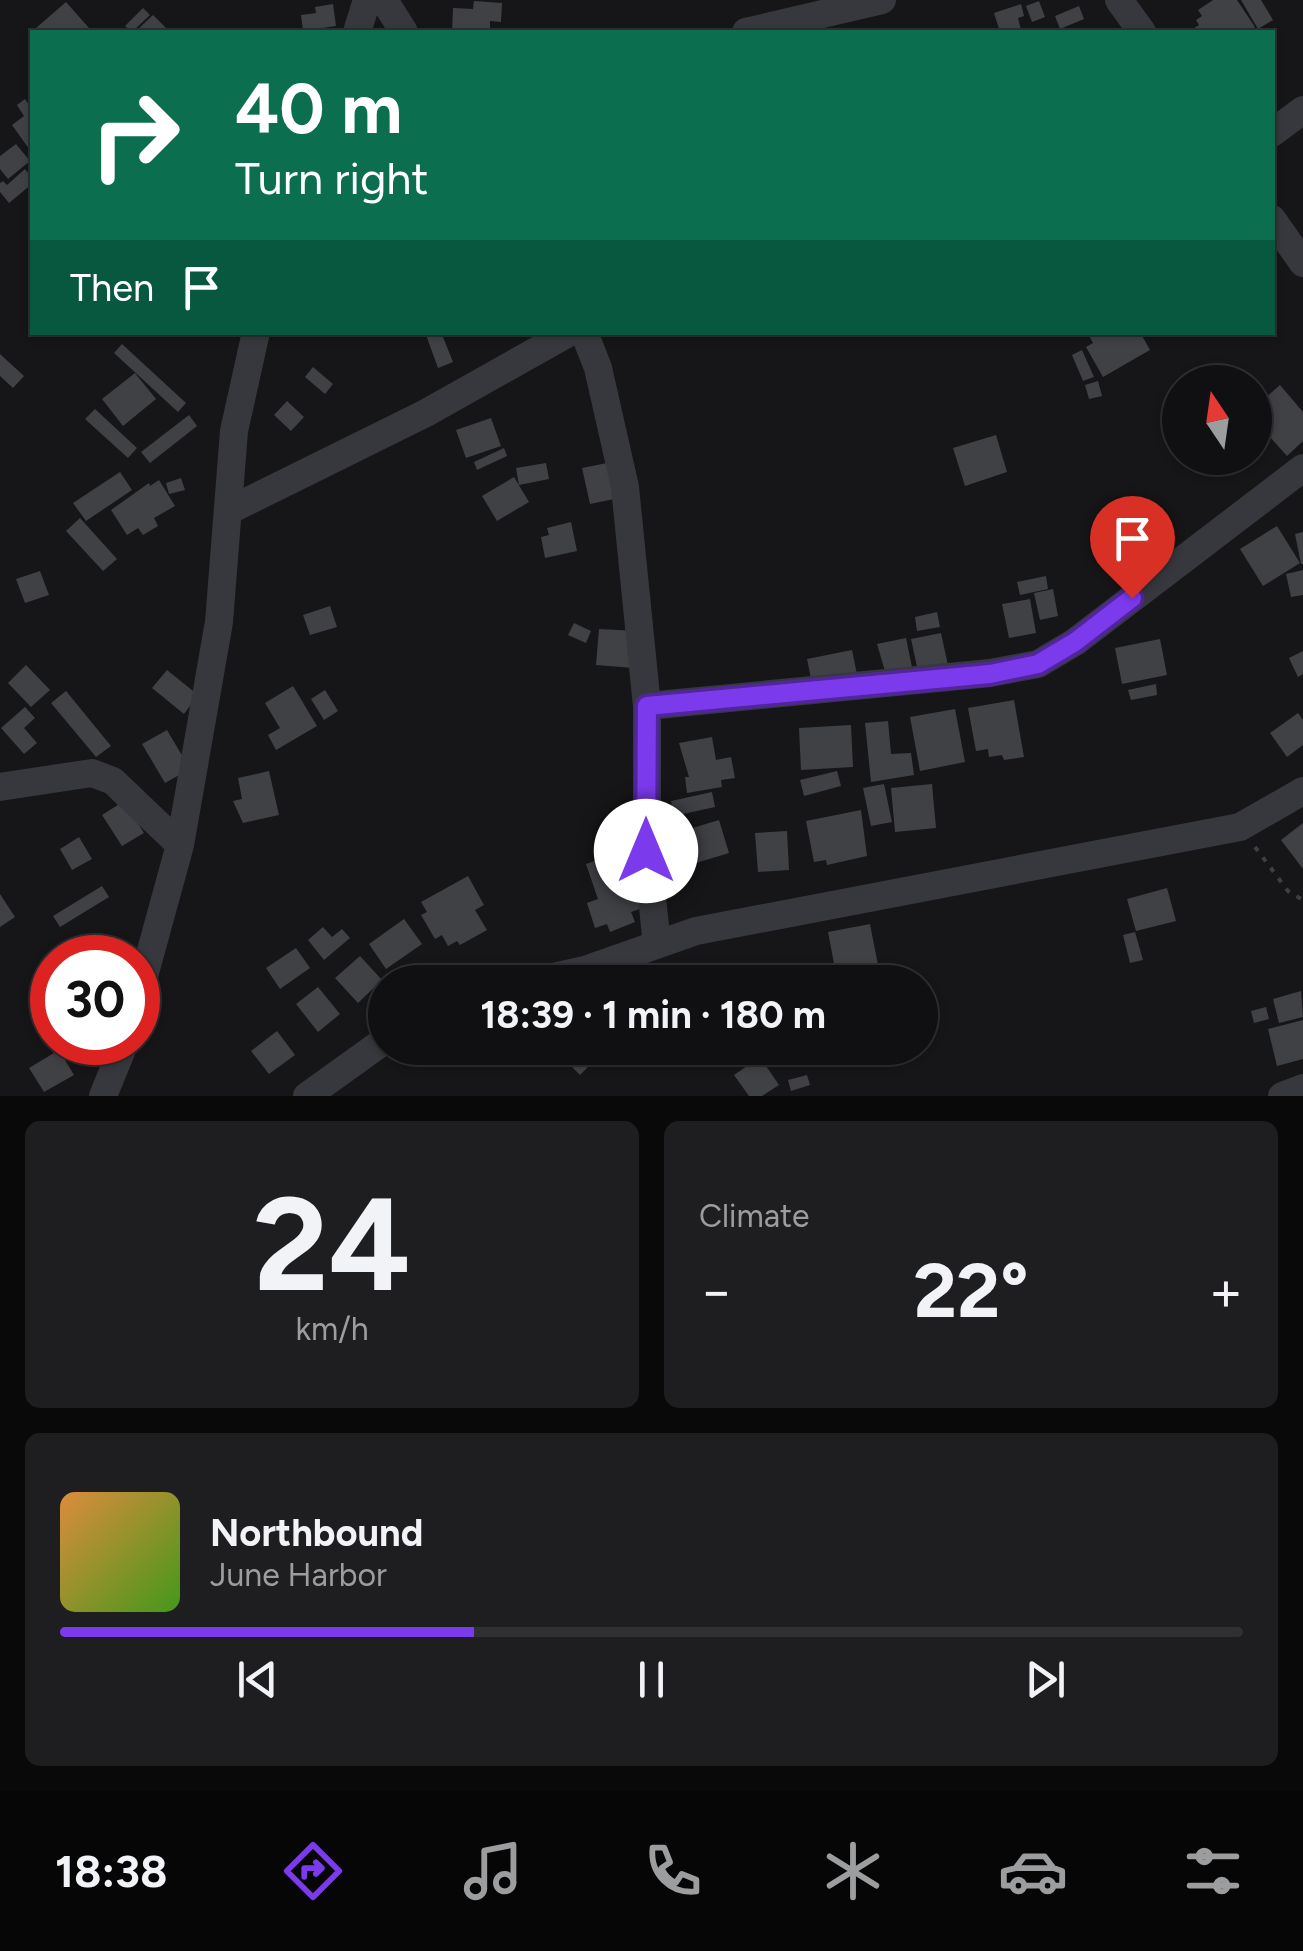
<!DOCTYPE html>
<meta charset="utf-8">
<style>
body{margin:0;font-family:Figtree,sans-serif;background:#1e1e20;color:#f1f3f6;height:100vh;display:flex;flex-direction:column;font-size:38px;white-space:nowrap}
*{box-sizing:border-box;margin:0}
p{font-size:32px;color:#9c9d9f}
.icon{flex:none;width:55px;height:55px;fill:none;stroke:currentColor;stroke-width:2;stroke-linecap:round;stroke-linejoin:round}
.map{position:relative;height:1096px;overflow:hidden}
.sheet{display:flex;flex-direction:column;gap:25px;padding:25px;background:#09090a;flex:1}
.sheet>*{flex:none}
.top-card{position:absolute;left:30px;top:30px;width:1245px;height:305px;border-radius:0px;box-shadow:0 2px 8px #0004,0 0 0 2px #303032;background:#0b6e4f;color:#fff;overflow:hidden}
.needle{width:65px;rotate:347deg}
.controls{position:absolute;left:1162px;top:365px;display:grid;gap:20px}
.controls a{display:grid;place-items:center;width:110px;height:110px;border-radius:50%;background:#101012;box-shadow:0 2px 8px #0004,0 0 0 2px #303032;font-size:50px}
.speed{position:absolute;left:30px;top:935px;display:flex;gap:20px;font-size:50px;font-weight:700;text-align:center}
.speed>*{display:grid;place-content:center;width:130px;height:130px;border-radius:50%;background:#101012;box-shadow:0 2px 8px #0004,0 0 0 2px #303032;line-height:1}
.speed .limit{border:15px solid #d22;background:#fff;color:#111}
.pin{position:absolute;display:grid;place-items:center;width:85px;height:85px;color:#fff;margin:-102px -42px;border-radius:50% 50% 50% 0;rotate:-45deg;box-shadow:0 0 10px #0007}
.pin .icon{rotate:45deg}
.me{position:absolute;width:110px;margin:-55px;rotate:0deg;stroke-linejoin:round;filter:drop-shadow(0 0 8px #0008)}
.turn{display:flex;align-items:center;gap:35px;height:210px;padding:0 40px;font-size:45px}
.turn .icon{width:130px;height:130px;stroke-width:2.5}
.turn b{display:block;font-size:70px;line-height:85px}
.then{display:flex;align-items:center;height:95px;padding:0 40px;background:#0003;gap:20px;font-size:38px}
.big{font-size:75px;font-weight:700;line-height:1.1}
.sheet .tile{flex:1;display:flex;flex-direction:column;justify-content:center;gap:15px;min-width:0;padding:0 35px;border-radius:15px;background:#1e1e20}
.sheet .dial{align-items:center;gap:0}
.dial b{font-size:130px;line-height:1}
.song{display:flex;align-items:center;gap:30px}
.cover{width:120px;height:120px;border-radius:15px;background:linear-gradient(135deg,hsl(30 70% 55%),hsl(100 70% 35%))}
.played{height:10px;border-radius:5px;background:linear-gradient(90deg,#7c3aed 35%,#303032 35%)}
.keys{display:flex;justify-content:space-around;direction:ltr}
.heat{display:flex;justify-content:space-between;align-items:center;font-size:55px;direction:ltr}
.sheet .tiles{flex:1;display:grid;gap:25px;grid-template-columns:1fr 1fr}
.tile:last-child{grid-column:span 2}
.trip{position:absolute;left:368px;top:965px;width:570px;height:100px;border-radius:50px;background:#101012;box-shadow:0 2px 8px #0004,0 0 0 2px #303032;font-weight:700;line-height:100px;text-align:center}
.tab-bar{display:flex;height:160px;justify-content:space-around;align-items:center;background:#060607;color:#9c9d9f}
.tab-bar .icon{width:70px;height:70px}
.tab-bar .selected{color:#7c3aed}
.tab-bar b{font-size:45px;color:#f1f3f6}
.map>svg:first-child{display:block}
.building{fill:#404145}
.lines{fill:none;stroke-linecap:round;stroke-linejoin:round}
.path{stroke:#3d3f44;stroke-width:4;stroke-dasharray:5 8;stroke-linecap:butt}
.street{stroke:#37383d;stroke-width:28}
.route-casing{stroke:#51269a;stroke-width:25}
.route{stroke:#7c3aed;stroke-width:18}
</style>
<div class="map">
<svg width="1303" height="1096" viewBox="0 0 1303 1096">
<rect width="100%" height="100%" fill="#161618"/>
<path class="building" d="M1213,0H1237L1255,27L1249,32H1188L1199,25L1196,20L1202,16L1198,10Z
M1241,0H1261L1273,20L1258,29Z
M474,1L502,3L501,22L490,21V32H452L453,8L473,9Z
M1039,1L1045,17L1032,22L1026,6Z
M66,2L89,28L84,32H40L36,28Z
M333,4L336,26L303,31L301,15L316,13L315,7Z
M1021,4L1024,16L1018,18L1021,30L1000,32L994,13Z
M1079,6L1084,19L1060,29L1055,16Z
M143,8L150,15L132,32L125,26Z
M153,15L170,32L137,30Z
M25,99L32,109V153L12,125L24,116L17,105Z
M16,144L30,161L8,179L0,169V156Z
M25,169L32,178V184L9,203L0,192V183L3,181L7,185Z
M425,332H441L453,362L438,368Z
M1087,332H1140L1150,350L1103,377L1086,347L1093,343Z
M122,344L186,403L178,412L114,353Z
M1082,350L1094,377L1083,381L1072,355Z
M0,354L24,376L13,388L0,376Z
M313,367L333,384L325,394L305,377Z
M135,373L156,399L123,426L102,399Z
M1098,381L1102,396L1089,399L1085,385Z
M1280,385L1303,412V441L1287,456L1255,420V407Z
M287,401L304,417L291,431L274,415Z
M95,409L137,448L128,458L85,419Z
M189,415L197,426L150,463L141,452Z
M491,418L501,446L466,458L456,430Z
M996,435L1007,472L965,486L953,448Z
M504,448L507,456L477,470L474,462Z
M612,462L619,498L590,504L582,468Z
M546,463L549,479L519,485L516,468Z
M120,472L132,490L86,521L73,503Z
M514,477L529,502L497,521L482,496Z
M181,478L185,490L169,494L166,483Z
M159,480L175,506L154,518L158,526L143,535L138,528L127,535L111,510L149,483L150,486Z
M80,518L117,559L103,571L66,531Z
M571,522L577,551L545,558L541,537L549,535L547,528Z
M1277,526L1300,563L1263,586L1240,549Z
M1303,532V564H1301L1295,534Z
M1303,570V595L1291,597L1286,574Z
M40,571L49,595L25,603L16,579Z
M1046,576L1048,589L1020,595L1017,582Z
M1053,589L1058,616L1040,620L1034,593Z
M1030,599L1036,633L1009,638L1002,604Z
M330,606L337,627L310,635L303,615Z
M937,612L940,627L917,631L915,617Z
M574,623L591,631L586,643L568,635Z
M599,629L637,631L634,668L596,665Z
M941,633L949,670L919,676L911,639Z
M906,638L913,672L887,678L877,644Z
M1160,639L1167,675L1122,684L1115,648Z
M852,650L858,679L812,683L807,659Z
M1303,651V674L1298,677L1289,658Z
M26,665L50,690L31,707L8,683Z
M167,670L198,695L184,714L152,688Z
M1156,684L1157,695L1131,700L1128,690Z
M293,686L317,726L276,750L268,735L280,728L265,703Z
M325,690L338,711L324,720L311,699Z
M66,691L111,746L96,757L51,703Z
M1014,700L1024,757L1004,760L1002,755L989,757L988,749L976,751L968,708Z
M25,707L35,718L24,728L37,743L24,754L1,728Z
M955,709L965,762L920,771L910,717Z
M1298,713L1303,720V745L1287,757L1270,733Z
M888,721L891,754L911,753L914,775L871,782L865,723Z
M851,725L853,767L801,770L799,728Z
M167,730L190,769L165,783L142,744Z
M712,737L716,760L731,757L735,778L721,780L722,787L687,793L685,777H689L679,743Z
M269,771L279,815L243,823L233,801L242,799L238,778Z
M837,771L841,786L804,796L800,780Z
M884,784L892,822L871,826L863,788Z
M932,784L936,828L895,832L891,788Z
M712,792L715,807L674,816L671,801Z
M124,801L144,833L122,846L102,815Z
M861,810L867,856L827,865L826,860L814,862L806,821Z
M719,820L729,853L696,863L686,830Z
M1303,823V869L1281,840Z
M787,831L789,870L758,872L755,833Z
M79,837L92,859L72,870L60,849Z
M611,855L625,894L644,888L651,905L631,912L635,922L610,932L607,924L595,928L587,903L598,899L586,864Z
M468,876L484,905L475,910L487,930L460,945L457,941L448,946L442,935L435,939L421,915L427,912L421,902Z
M102,886L109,897L60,927L53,916Z
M1167,888L1176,921L1136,931L1127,899Z
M0,894L15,917L0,927Z
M404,919L422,944L386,969L369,944Z
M870,924L878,965L836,974L828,932Z
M323,927L332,937L342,929L350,938L324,960L308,940Z
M1135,932L1143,960L1130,963L1123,935Z
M94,938L108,958H73L70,953Z
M296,948L310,968L280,989L266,968Z
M360,956L382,980L358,1003L335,978Z
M753,964L765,982H736L733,977Z
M878,967L879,972L891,969L895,982H865L861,971Z
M318,987L340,1014L318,1032L296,1004Z
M1301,991L1303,1017L1279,1023L1273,999Z
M1266,1007L1269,1019L1254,1023L1251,1011Z
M1303,1020V1059L1277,1066L1268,1029Z
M277,1031L295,1055L269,1074L251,1051Z
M566,1048L588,1067L580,1075L559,1054Z
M580,1048H612L601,1057L595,1050L588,1056Z
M59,1050L74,1075L44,1092L29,1068Z
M760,1057L779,1085L762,1096H749L734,1075Z
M807,1075L810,1085L791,1091L788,1080Z"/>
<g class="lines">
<path class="path" d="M1255,847L1288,891L1303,900"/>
<path class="street" d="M384,0L404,32
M1119,0L1142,32
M357,32L367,0
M746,32L882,0
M1272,133L1303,110
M1272,219L1303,263
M584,332L598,368L625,487L647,706V851L657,945
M228,511L426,413L570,332
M647,706L990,673L1038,664L1075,642L1303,468
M0,787L92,773L113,781L180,845
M531,982L585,970L696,931L1240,827L1303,791
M138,998L180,845L219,622L234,431L256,332
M103,1096L125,1042
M307,1096L385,1040
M1282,1096L1303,1088"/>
</g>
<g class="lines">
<defs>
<path id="route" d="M646,851L647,706L990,674L1038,664L1075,642L1132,598"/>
</defs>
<use href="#route" class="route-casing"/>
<use href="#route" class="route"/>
</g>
</svg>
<div class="controls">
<a><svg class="needle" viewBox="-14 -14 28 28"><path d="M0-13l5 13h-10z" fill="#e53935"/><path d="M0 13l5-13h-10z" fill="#9c9d9f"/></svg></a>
</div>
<div class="speed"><div class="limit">30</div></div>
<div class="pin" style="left:1132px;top:598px;background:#d93025"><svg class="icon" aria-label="arrive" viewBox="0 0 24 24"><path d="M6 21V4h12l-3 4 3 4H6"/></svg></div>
<svg class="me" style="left:646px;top:851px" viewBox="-20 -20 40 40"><circle r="19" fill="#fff"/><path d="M0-13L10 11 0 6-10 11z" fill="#7c3aed"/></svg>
<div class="trip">18:39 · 1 min · 180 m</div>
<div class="top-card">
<div class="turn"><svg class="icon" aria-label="right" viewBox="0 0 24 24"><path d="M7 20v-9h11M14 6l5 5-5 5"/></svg><div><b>40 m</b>Turn right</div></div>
<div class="then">Then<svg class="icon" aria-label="arrive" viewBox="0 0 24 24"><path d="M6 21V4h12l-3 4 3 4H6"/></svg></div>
</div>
</div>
<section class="sheet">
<div class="tiles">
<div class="tile dial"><b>24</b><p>km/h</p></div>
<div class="tile"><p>Climate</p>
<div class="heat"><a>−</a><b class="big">22°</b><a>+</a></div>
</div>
<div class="tile">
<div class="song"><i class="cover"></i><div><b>Northbound</b><p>June Harbor</p></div></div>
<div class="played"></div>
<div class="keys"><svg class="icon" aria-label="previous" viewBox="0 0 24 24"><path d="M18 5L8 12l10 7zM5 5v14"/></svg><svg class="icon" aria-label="pause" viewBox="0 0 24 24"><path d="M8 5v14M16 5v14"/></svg><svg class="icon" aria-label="next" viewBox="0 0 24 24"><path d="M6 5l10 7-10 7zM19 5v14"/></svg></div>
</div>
</div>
</section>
<nav class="tab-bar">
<b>18:38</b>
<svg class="icon selected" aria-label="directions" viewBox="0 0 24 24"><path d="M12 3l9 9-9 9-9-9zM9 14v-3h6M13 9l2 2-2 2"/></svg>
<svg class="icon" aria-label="music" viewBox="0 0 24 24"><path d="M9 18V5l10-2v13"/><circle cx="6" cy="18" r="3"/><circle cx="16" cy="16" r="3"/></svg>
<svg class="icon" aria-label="phone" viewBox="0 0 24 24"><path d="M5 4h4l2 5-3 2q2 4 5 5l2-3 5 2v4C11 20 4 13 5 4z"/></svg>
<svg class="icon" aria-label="climate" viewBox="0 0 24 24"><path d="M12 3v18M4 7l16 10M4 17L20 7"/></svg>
<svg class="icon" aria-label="car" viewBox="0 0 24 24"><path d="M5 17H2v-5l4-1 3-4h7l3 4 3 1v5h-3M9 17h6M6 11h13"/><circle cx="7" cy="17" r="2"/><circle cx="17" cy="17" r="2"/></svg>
<svg class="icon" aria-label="filters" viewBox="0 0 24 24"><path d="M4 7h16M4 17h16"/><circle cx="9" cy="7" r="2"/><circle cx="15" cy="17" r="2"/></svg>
</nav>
